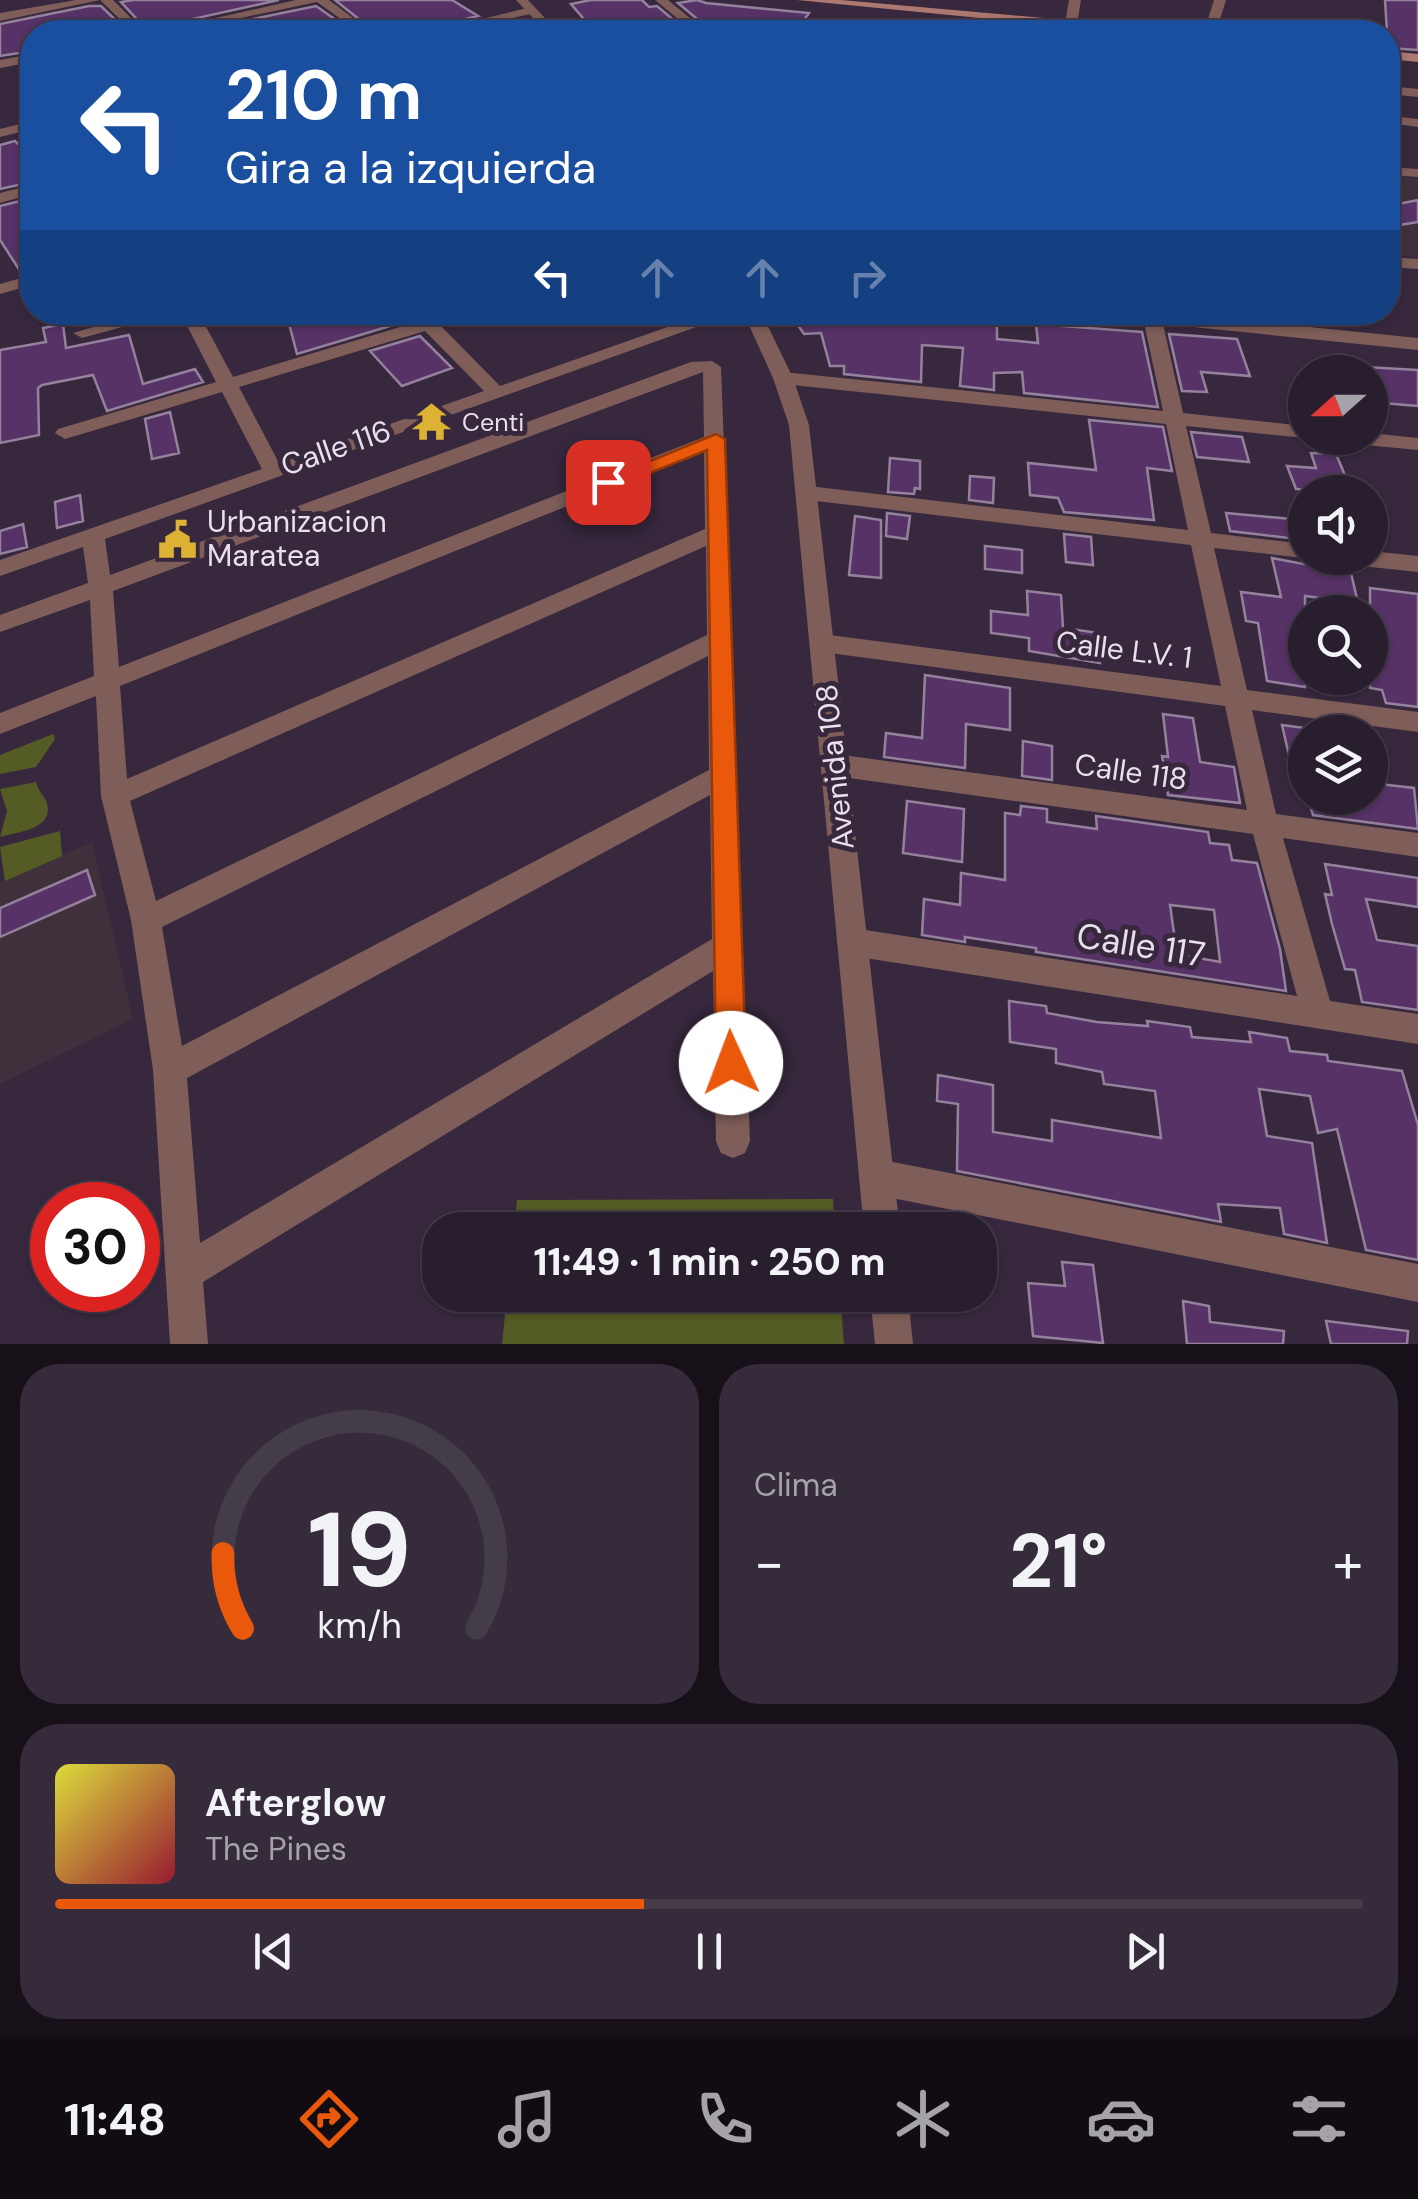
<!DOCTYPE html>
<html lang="es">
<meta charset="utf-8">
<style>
body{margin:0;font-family:"DM Sans",sans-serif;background:#352b3a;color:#f1f3f6;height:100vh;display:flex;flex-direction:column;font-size:38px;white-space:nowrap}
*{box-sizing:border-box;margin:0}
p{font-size:32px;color:#a5a2aa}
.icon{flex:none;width:55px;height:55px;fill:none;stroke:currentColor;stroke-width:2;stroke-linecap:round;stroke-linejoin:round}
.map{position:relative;height:1344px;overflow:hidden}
.details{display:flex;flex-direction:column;gap:20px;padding:20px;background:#171019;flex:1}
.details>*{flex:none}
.guide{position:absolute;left:20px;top:20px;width:1380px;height:305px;border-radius:40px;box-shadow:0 2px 8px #0004,0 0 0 2px #453c4a;background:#1a4fa0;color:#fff;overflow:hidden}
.needle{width:65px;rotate:249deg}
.tools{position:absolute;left:1288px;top:355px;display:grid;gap:20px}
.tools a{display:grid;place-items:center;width:100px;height:100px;border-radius:50%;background:#291e2e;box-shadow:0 2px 8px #0004,0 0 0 2px #453c4a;font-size:50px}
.speed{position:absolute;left:30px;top:1182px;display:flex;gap:20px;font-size:50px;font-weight:700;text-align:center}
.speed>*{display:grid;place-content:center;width:130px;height:130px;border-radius:50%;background:#291e2e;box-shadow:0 2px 8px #0004,0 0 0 2px #453c4a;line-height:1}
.speed .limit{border:15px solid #d22;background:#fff;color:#111}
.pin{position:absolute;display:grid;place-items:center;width:85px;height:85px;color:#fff;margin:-42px;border-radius:20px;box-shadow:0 5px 15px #0006}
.me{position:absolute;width:110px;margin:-55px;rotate:358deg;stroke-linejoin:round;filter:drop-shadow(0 0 8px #0008)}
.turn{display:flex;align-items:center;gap:35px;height:210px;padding:0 40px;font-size:45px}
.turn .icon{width:130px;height:130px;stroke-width:2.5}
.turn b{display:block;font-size:70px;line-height:85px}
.lanes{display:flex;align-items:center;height:95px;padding:0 40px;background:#0003;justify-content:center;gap:50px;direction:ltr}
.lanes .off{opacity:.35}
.big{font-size:75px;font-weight:800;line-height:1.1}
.details .tile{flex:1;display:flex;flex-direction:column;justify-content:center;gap:15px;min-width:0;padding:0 35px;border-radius:40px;background:#352b3a}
.details .dial{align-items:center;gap:0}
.dial svg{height:260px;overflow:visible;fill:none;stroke:#453c4a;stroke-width:7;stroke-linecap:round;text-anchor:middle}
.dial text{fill:#f1f3f6;stroke:none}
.song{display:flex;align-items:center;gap:30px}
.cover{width:120px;height:120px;border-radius:15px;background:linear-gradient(135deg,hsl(60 70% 55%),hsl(350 70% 35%))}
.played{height:10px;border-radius:5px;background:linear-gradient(90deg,#ea580c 45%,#453c4a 45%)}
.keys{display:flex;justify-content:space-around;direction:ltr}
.heat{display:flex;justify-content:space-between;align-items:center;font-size:55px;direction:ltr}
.details .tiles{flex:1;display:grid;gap:20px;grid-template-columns:1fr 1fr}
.tile:last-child{grid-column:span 2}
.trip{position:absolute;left:422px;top:1212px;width:575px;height:100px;border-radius:40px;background:#291e2e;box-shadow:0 2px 8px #0004,0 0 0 2px #453c4a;font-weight:800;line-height:100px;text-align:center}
.dock{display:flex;height:160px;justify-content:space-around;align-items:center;background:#100c12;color:#a5a2aa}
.dock .icon{width:70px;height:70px}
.dock .active{color:#ea580c}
.dock b{font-size:45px;color:#f1f3f6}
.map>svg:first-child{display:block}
.education{fill:#40303c}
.green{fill:#545b24}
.building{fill:#573267;stroke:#94829d;stroke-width:2.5;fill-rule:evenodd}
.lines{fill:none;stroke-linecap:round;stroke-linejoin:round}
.minor{fill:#7f5e59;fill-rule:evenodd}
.tertiary{fill:#7f5e59;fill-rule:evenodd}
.secondary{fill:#ac7870;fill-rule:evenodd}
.route{fill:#ea580c;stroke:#983908;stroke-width:2.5}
.labels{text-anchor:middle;stroke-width:10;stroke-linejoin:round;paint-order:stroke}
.far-poi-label{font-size:25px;fill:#e9dfed;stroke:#37283e;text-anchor:start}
.street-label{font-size:30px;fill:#e9dfed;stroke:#37283e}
.poi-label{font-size:30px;fill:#e9dfed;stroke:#37283e;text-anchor:start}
.near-street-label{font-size:35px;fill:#e9dfed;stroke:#37283e}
</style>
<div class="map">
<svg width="1418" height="1344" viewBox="0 0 1418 1344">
<rect width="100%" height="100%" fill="#37283e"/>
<path class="education" d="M1388,177L1418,178V257L1388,255Z
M92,842L133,1019L0,1084V883Z"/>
<path class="green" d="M53,734L55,739L36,767L0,774V755Z
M36,782C38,791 44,795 47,803C54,830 17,832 0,837L7,811L0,789Z
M60,831L62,856L5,881L0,847Z
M833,1199L835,1230H514L517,1200Z
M507,1295H840L844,1344H502Z"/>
<path class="building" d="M133,0H279L152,28L149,32L121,2Z
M335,0H452L478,16L428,28L425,32H375Z
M591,0H642L649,7L657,6L688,32H595L571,4Z
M697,0L706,3L809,13L795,32L740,30L745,23L709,29L678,3Z
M1385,0H1418V50L1388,48Z
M89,6H101L128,32H32V51L0,56V24Z
M316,6L353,32H190Z
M15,141L18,144L32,141V182L0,189V145Z
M32,198V272L22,274L0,240V206Z
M1418,200V222L1388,227V206Z
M286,312H410V320L297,354Z
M789,312H933L980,318L979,324L997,326V339L1038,343L1036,324L1142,332L1158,407L1024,393L1022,372L994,373V390L960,386L963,348L922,345L921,382L844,374V366H830L821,333L804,334Z
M63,324L66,348L129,335L143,384L195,369L203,382L107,411L93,375L42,385L38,388L39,435L0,443V350L46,342L43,328Z
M1169,334L1237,339L1250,376L1201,372L1207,392L1182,391Z
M420,336L452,368L402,386L370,351Z
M1365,367L1418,370V406L1383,403Z
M170,412L179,453L152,459L145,419Z
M1089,420L1163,427L1172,471L1147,468L1154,520L1064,512L1058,498L1030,495L1028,463L1096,470Z
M1191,432L1242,437L1249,462L1197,457Z
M1311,453L1336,454L1352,492L1296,489L1287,466L1316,468Z
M890,458L920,461V489L915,488L914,494L888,492Z
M970,476L994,478L993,503L969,500Z
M80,495L83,521L57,528L55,502Z
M887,513L910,516L907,539L886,536Z
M1226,513L1292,519L1298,539L1230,531Z
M855,516L881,520V578L849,575Z
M23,524L27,547L0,554V531Z
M1064,534L1091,537L1093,565L1066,562Z
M985,546L1022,550V573L985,569Z
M1272,558L1351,573L1358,603L1305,596V687L1267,681L1258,623L1246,621L1241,592L1281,597Z
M1370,588L1418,594V707L1386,703L1382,690L1370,688Z
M1027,591L1061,595L1063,628L1099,633L1100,663L1029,651V638L991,633V611L1028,615Z
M925,675L1010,688V730L966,724L965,768L884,757L886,733L922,738Z
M1163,714L1193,718L1200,762L1234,767L1240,803L1168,795L1162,756L1168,757Z
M1282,725L1305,728V789L1297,790Z
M1023,741L1052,746V780L1022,776Z
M1370,783L1414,788L1418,829L1313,815L1308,798H1370Z
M907,801L964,809L962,862L903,853Z
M1021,806L1047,809V822L1097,829L1096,816L1208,832L1210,843L1229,845L1232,860L1257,863L1280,949L1286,991L1036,952V948L965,937V942L922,935L924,899L960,905L961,873L1005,880V813L1020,815ZM1170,905L1214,910L1220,962L1177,954Z
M1325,864L1418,878V907L1366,899L1377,940L1418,946V1010L1362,1002L1355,970L1345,969L1332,924L1325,894L1332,895Z
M87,870L95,895L0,937V908Z
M1009,1001L1046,1006L1047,1013L1097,1022L1148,1026L1147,1021L1190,1027L1192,1037L1251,1042L1249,1032L1287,1038L1290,1051L1327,1055L1328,1061L1402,1071L1418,1125V1260L1366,1250L1337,1129L1318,1133L1310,1096L1259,1089L1267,1136L1312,1143L1327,1243L1284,1234L1280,1208L1218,1204L1221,1222L957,1171L958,1104L937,1101L938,1075L993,1085V1132L1052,1141V1120L1161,1138L1155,1091L1104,1084L1102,1072L1056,1063V1049L1010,1042Z
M1062,1262L1093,1265L1103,1343L1033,1336L1028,1283L1065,1286Z
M1183,1301L1209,1306L1210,1322L1284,1331L1283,1344H1187Z
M1326,1321L1408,1331L1407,1344H1331Z"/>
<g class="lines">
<path class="minor" d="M76,0H113L145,32H133L100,0L0,21V13Z
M296,0H329L372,32H359L317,2L174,32H153Z
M655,0H668L707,32H694Z
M1069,0H1081L1077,24L1071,28L1065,24Z
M1214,0H1226L1216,32H1204Z
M531,7L535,13L449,32H429Z
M999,14L1005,18L1000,32H988L993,18Z
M32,54V62L0,68V60Z
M1388,86L1418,89V97L1388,94Z
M1401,117L1418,119V127L1396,124V118Z
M32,121V129L0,137V129Z
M1388,167L1418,169V177L1388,175Z
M32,185V194L0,203V193Z
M1388,257L1418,259V269L1388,267Z
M32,275V285L0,294V284Z
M144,312H177L82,338L73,333Z
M180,312H198L233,377L417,322L412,316L414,312H428L432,317L448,312H478L441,326L500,386L710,312H738L105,539L110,575L691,362L712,361L721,367L750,1141L745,1153L733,1158L721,1153L716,1141L713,971L203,1282L208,1344H170L153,1070L131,920L101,796L96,696L0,734V713L94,676L90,600L0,632V615L88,583L83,547L0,576V560L262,469L222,392L65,439L55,433L58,429L216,382ZM425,331L484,391L279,463L239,387ZM703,372L704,437L119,667L113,591ZM704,451L705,529L127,779L120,686ZM706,546L707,635L156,901L130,801ZM708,656L709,770L182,1046L162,927ZM710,795L712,939L200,1243L187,1078Z
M1082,312H1160L1418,338V350L1163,324L1183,413L1305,426V438L1186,426L1211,533L1305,544V558H1308H1305L1214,548L1247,690L1418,712V732L1252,710L1276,814L1418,833V857L1283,838L1330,1001L1418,1014V1044L852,956L841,952L837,942L841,932L852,928L1297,996L1253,834L835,776L825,772L822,765L825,758L835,754L1247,810L1225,706L822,652L810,643L822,634L1221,686L1191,545L808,500L797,493L808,486L1188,530L1166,424L783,384L773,378L783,372L1163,411L1144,323L1091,317Z
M1370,433L1418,438V450L1355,444L1345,438H1370Z
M1370,551L1418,556V572L1361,566L1350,558H1370Z
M877,1159L1418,1264V1302L877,1195L865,1189L859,1177L865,1165Z"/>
<path class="tertiary" d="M516,0H528L558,32H546Z
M743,312H761L793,378L809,425L900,1230H864L789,425L773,378Z
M870,1295H908L913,1344H875Z"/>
<path class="secondary" d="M797,0H841L1157,28L1163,32H1122Z
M1388,51L1418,54V62L1388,59Z"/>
</g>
<path class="route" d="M716,434L725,439L746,1063L741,1073L731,1077L720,1073L716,1063L707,450L615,487L608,488L599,482Z"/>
<defs>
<symbol id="temple-bare" viewBox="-9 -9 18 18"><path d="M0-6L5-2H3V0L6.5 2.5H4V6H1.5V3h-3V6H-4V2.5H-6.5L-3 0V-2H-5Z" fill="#ddb133" stroke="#37283e" stroke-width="2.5" paint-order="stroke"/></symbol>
<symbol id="civic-bare" viewBox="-9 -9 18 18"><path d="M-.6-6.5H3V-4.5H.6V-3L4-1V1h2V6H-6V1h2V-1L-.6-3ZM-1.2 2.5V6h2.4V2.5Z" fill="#ddb133" stroke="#37283e" stroke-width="2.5" paint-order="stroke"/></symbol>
</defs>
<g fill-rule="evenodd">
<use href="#temple-bare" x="404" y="394" width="55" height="55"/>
<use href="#civic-bare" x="150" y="512" width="55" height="55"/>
</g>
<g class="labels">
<g class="far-poi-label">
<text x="462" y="431">Centi</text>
</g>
<g class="street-label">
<text transform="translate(336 448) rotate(-19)" y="10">Calle 116</text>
<text transform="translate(1124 650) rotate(7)" y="10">Calle L.V. 1</text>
<text transform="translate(835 767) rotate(-96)" y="10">Avenida 108</text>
<text transform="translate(1131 772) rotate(8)" y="10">Calle 118</text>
</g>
<g class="poi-label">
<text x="207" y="532">Urbanizacion<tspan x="207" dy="34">Maratea</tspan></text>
</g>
<g class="near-street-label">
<text transform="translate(1141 945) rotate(9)" y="12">Calle 117</text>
</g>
</g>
</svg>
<div class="tools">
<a><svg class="needle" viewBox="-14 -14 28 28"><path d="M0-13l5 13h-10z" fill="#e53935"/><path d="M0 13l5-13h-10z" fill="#a5a2aa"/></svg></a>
<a><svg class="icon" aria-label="sound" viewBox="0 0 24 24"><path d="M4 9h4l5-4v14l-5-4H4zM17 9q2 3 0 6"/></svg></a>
<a><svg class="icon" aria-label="search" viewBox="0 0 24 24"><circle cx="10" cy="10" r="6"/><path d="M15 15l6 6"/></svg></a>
<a><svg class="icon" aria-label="layers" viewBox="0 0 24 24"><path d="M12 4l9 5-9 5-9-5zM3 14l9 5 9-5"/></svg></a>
</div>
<div class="speed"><div class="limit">30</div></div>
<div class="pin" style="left:608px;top:482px;background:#d93025"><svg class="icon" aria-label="arrive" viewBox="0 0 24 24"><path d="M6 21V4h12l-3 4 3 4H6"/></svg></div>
<svg class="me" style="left:731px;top:1063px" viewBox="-20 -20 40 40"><circle r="19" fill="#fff"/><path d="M0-13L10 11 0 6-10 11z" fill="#ea580c"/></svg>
<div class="trip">11:49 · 1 min · 250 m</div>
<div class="guide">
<div class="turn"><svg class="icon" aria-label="left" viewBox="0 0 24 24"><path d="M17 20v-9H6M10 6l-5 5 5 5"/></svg><div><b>210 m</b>Gira a la izquierda</div></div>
<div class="lanes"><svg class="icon" aria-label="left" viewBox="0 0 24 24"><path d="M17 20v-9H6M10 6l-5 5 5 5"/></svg><svg class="icon off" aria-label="ahead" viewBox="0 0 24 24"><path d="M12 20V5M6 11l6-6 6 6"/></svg><svg class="icon off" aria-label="ahead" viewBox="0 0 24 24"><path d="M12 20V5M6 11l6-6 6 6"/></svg><svg class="icon off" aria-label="right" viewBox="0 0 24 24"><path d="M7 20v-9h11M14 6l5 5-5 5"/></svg></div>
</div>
</div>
<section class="details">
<div class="tiles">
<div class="tile dial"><svg viewBox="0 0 100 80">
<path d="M14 69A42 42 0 1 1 86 69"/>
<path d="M14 69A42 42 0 0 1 8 46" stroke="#ea580c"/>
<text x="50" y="56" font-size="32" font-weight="700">19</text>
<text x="50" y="72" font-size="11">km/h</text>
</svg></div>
<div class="tile"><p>Clima</p>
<div class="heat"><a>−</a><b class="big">21°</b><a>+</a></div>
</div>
<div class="tile">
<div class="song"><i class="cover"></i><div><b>Afterglow</b><p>The Pines</p></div></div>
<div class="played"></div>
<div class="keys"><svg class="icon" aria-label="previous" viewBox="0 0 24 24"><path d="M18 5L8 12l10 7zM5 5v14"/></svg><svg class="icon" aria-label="pause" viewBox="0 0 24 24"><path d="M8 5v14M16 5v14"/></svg><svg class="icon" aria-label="next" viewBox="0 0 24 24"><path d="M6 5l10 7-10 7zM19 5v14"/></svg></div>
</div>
</div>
</section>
<nav class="dock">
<b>11:48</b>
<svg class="icon active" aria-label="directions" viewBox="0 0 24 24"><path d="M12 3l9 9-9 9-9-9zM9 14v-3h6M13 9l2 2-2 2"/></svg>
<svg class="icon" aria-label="music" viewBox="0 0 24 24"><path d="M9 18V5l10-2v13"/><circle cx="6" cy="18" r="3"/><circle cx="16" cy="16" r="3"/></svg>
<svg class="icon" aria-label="phone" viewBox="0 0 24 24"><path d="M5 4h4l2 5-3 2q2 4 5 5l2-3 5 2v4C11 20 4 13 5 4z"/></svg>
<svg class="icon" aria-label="climate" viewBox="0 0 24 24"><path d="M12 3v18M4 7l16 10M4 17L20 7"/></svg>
<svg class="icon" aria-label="car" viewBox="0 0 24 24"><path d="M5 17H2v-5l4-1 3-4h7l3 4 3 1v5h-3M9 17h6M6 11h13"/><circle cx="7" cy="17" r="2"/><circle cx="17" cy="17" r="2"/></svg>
<svg class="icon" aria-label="filters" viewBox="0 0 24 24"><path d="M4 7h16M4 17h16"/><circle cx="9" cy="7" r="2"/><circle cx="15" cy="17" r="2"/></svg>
</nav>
